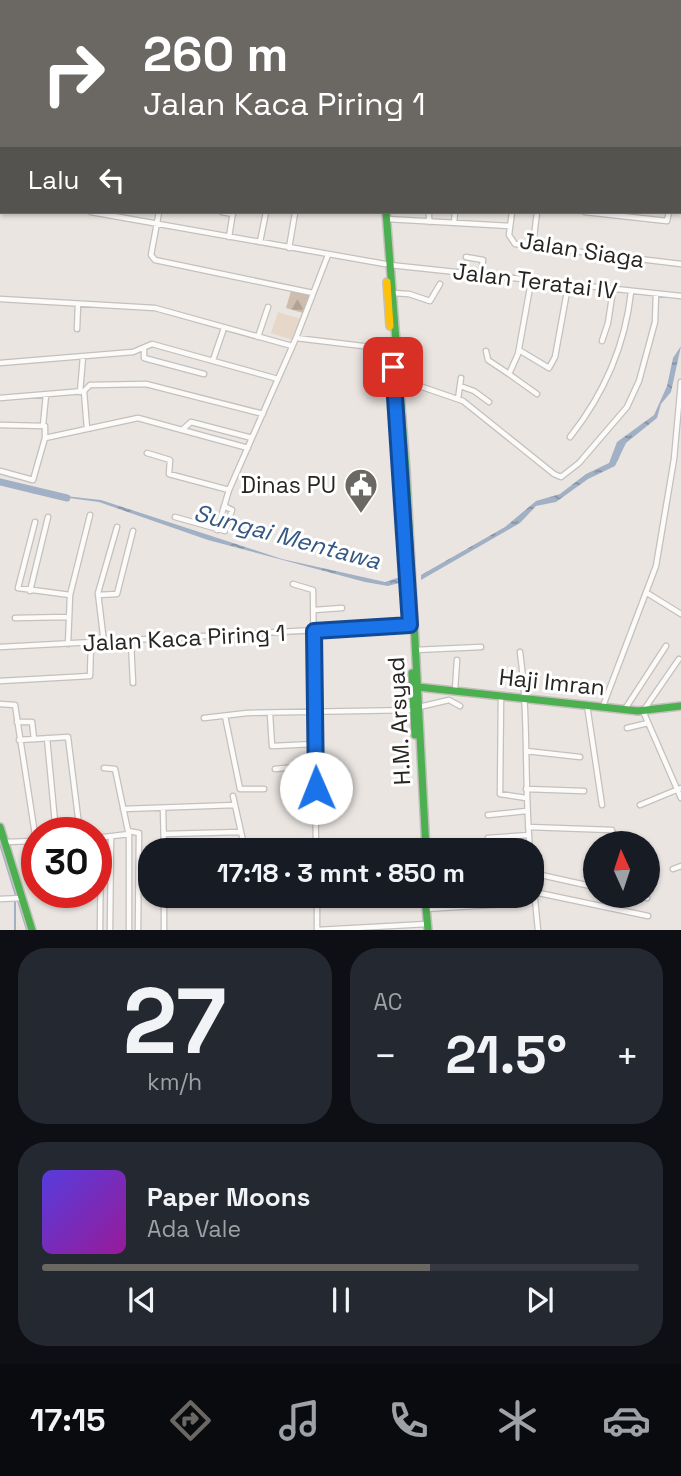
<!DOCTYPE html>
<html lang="id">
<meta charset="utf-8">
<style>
body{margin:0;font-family:"Space Grotesk",sans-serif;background:#242831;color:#f1f3f6;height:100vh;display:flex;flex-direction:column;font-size:26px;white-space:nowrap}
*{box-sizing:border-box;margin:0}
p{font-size:23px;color:#9ea1a6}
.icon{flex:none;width:38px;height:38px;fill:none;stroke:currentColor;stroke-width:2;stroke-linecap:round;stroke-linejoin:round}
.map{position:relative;height:930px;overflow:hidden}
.details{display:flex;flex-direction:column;gap:18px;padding:18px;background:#0d0f14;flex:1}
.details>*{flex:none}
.guide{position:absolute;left:0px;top:0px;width:682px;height:214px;box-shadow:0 2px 5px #0004;background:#6b6864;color:#fff;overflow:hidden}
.needle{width:46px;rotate:357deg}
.fabs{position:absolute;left:583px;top:831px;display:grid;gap:14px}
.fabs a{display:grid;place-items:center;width:77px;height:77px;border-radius:50%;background:#171b24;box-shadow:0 2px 5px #0004;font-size:35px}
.speed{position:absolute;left:21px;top:817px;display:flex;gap:14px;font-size:35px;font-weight:700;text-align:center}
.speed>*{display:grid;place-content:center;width:91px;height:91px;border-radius:50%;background:#171b24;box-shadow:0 2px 5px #0004;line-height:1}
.speed .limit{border:10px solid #d22;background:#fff;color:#111}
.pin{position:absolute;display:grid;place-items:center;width:60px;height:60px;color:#fff;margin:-30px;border-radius:14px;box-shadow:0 4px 10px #0006}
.me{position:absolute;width:77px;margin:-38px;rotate:359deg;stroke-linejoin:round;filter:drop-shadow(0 0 5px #0008)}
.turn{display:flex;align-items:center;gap:24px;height:147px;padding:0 28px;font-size:32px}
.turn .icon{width:91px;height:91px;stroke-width:2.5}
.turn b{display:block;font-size:49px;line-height:60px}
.then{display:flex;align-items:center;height:66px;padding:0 28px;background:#0003;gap:14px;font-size:26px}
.big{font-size:52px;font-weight:700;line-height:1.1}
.details .card{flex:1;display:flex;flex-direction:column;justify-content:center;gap:10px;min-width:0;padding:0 24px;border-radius:28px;background:#242831}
.details .dial{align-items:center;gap:0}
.dial b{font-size:91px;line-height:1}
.song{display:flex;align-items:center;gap:21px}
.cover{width:84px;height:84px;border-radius:10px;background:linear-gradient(135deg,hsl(250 70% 55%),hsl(300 70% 35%))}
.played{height:7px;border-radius:4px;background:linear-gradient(90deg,#6b6864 65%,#363941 65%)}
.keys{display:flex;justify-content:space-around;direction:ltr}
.heat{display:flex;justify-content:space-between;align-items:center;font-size:38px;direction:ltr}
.details .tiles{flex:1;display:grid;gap:18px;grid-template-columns:1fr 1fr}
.card:last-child{grid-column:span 2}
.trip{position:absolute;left:138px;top:838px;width:406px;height:70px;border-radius:28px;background:#171b24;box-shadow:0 2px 5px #0004;font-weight:700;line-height:70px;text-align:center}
.dock{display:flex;height:112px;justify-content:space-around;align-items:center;background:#090b0e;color:#9ea1a6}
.dock .icon{width:49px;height:49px}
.dock .active{color:#6b6864}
.dock b{font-size:32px;color:#f1f3f6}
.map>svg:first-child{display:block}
.forest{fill:url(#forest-firs)}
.green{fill:#e7d7c8}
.water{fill:url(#water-ripples)}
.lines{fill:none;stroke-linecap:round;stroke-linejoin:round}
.stream{stroke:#a1b0c4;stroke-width:2}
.river{stroke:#a1b0c4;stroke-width:7}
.street-casing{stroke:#c3c0bd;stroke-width:7}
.fast-casing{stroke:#c3c0bd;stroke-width:10}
.slow-casing{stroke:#c3c0bd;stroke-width:10}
.street{stroke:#fcfbfa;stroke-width:4.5}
.fast{stroke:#4caf50;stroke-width:7}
.slow{stroke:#ffc107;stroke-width:7}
.route-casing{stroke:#114b97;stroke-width:18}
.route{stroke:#1a73e8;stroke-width:12}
.labels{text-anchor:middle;stroke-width:6;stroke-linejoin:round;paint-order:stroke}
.street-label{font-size:23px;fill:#272421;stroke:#fff}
.poi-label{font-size:23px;fill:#272421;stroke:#fff;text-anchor:end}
.water-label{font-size:24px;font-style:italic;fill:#355882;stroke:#fff}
</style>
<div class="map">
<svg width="681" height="930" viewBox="0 0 681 930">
<defs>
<pattern id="forest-firs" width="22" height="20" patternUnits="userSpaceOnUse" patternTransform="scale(1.75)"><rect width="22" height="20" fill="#cebdac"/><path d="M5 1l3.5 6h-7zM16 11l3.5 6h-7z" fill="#b1a294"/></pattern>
<pattern id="water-ripples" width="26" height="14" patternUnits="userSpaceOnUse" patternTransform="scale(1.75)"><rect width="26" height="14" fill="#a1b0c4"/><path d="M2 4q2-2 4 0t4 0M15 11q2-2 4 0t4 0" fill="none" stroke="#838f9f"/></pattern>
</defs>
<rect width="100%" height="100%" fill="#eae5e1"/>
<path class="forest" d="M291,291L310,295L303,313L286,308Z"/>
<path class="green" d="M278,312L301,319L293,340L271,333Z
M393,497L401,501L404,545L394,534Z"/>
<path class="water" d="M681,346L671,392L661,404L657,418L626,443L615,466L588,479L556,502L536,506L520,523L421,580V575L505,527L536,501L560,494L586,474L609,463L617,442L654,415L667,386L673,358Z
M0,481L47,494L101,500L282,559L385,582L406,575V581L388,586L365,582L208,540L99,502L32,493Z"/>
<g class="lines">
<path class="stream" d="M0,844L16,896
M18,901L27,930
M15,930V901"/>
<path class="river" d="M0,482L67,498"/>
<defs>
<path id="street" d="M107,0L108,2
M132,0V2
M156,0L157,2
M186,0V2
M209,0L210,2
M243,0L244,2
M680,0V2
M68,2L77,0
M395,2L410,0
M584,2L591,0
M681,7V12
M0,10H2
M0,64H2
M0,100L2,99
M0,140H2
M1,194L2,192
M91,212L385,264
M159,212L151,255L155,260L313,293
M222,212L233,214
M512,212L509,235L515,244L681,264
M585,212L667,221L669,212
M387,219L510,226
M429,222V212
M454,223L455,212
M229,237L233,212
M260,242L266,212
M533,245L537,212
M289,248L295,213
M466,257L483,260L481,276
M390,265L681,296
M531,282L518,354L509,374L537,394
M393,293L409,294L430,301L440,284
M0,299L155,308L292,346
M77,329L78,304
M258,337L268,307
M296,338L328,255
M602,341L608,323L613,290
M144,349V358L204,374
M519,350L549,368L555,357L568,286
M486,351L488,360L509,374
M213,360L224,328
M0,363L133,352L152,344L278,379
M399,379L463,401L554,474L561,477L579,463L627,407L639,381L655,322L656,294
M460,386L474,391L489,402
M84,391L87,429
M80,392L83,357
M0,398L84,391L90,385L146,384L263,414
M458,399L461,378
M0,425L45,426V438L138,418L248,448
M43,425L46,395
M182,430L191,422L252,438
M570,437C604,394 625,346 631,292
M147,453L170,460L169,474L229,490
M0,471L33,480L45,438
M175,517L225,531L232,510L224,506
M35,522L18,588L70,595
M217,530L229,490L296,338L396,350
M293,584L313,590L316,850
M30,591L48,517
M647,593L681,614
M98,595L117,594L133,531
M314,610L342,608
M15,618L67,617
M131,642L133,683
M104,643L98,593L117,527
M68,644L70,595L90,515
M0,647L410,625
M415,650L481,647
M520,652C529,718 524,784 530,850
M679,659L643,711L681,798
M0,681L90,676L91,643
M455,690L457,660
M501,696L500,794L526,798
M0,704L15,705L36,841
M587,705L602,805
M603,706L656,566L674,459L681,382
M419,707L449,700L460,706
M625,709L666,646
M270,714L272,746L315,744
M225,716L240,789H264
M204,718L247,713L414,710
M17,722H32L34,739
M627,728L648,723
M47,738L56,833
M19,740L68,737L80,833
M526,751L580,757
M104,768L115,769L128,831L139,833L138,930
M275,769L315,765
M526,789L584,791
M233,796L245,850
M640,805L681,788
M163,808L164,850
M123,809L235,805
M488,815L526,811
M528,827L612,830L614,838
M164,834L240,832
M96,838L129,834
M488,838L529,835
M6,842L35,841
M243,842L316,845
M532,869L538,930
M673,869L681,866
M532,873L595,887
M534,892L648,916
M164,896V930
M317,896V930
M637,896L647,898
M0,899L22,898
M426,909L506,904
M100,930L101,838
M110,930L111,837
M129,930V835
M317,930L427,924"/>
<path id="fast" d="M365,0L366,2
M386,212L406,470L426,850
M392,352L403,515
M412,673L415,735
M418,687L638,711L681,706
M0,827L32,930
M425,896L428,930"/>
<path id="slow" d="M387,282L390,326"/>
</defs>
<use href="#street" class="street-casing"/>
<use href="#fast" class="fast-casing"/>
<use href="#slow" class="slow-casing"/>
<use href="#street" class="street"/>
<use href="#fast" class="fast"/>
<use href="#slow" class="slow"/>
</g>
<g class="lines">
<defs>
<path id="route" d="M316,788L314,631L410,625L393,367"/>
</defs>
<use href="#route" class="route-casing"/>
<use href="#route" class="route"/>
</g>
<defs>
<symbol id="civic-pin" viewBox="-11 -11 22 30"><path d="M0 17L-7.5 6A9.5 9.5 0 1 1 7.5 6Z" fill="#6b6864" stroke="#fff"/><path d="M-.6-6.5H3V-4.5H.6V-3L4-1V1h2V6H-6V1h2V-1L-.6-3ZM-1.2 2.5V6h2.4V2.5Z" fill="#fff"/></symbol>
</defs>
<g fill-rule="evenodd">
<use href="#civic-pin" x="342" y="466" width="38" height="52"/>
</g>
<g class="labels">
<g class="street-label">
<text transform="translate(582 250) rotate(9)" y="8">Jalan Siaga</text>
<text transform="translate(535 281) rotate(7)" y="8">Jalan Teratai IV</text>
<text transform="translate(184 638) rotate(-3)" y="8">Jalan Kaca Piring 1</text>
<text transform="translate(552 682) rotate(6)" y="8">Haji Imran</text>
<text transform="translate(399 721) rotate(-93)" y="8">H.M. Arsyad</text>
</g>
<g class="poi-label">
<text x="336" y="493">Dinas PU</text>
</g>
<g class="water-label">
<text transform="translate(287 537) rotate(15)" y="8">Sungai Mentawa</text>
</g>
</g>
</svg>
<div class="fabs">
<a><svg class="needle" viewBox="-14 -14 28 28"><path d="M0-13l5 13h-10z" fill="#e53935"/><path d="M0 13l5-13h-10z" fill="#9ea1a6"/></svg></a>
</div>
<div class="speed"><div class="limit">30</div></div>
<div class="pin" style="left:393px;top:367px;background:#d93025"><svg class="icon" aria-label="arrive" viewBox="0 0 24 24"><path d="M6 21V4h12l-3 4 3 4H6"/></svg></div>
<svg class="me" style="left:316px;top:788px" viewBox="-20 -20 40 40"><circle r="19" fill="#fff"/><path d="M0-13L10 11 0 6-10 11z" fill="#1a73e8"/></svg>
<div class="trip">17:18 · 3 mnt · 850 m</div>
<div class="guide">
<div class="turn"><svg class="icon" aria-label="right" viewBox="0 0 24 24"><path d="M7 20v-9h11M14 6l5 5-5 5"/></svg><div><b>260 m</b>Jalan Kaca Piring 1</div></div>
<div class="then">Lalu<svg class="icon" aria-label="left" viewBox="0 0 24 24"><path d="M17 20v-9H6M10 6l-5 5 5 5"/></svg></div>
</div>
</div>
<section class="details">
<div class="tiles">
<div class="card dial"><b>27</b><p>km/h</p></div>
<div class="card"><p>AC</p>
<div class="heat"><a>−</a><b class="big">21.5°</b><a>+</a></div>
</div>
<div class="card">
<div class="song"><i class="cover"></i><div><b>Paper Moons</b><p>Ada Vale</p></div></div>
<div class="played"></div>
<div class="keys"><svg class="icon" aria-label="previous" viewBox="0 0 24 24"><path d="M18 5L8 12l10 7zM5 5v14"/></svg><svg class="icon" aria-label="pause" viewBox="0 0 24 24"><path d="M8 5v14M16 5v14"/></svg><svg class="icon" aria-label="next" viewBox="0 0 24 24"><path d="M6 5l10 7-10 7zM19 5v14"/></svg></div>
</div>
</div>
</section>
<nav class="dock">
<b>17:15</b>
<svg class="icon active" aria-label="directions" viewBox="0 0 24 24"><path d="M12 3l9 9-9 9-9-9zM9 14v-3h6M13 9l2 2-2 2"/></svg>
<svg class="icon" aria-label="music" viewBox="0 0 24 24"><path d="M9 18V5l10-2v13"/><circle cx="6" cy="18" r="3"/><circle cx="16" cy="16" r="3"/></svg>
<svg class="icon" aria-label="phone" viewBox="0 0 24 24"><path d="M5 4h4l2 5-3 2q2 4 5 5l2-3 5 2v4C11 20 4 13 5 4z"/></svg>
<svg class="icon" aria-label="climate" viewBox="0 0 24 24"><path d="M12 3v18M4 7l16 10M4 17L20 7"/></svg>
<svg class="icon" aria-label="car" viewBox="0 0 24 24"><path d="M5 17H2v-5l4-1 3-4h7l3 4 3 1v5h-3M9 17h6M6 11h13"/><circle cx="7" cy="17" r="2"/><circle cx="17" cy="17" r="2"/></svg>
</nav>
